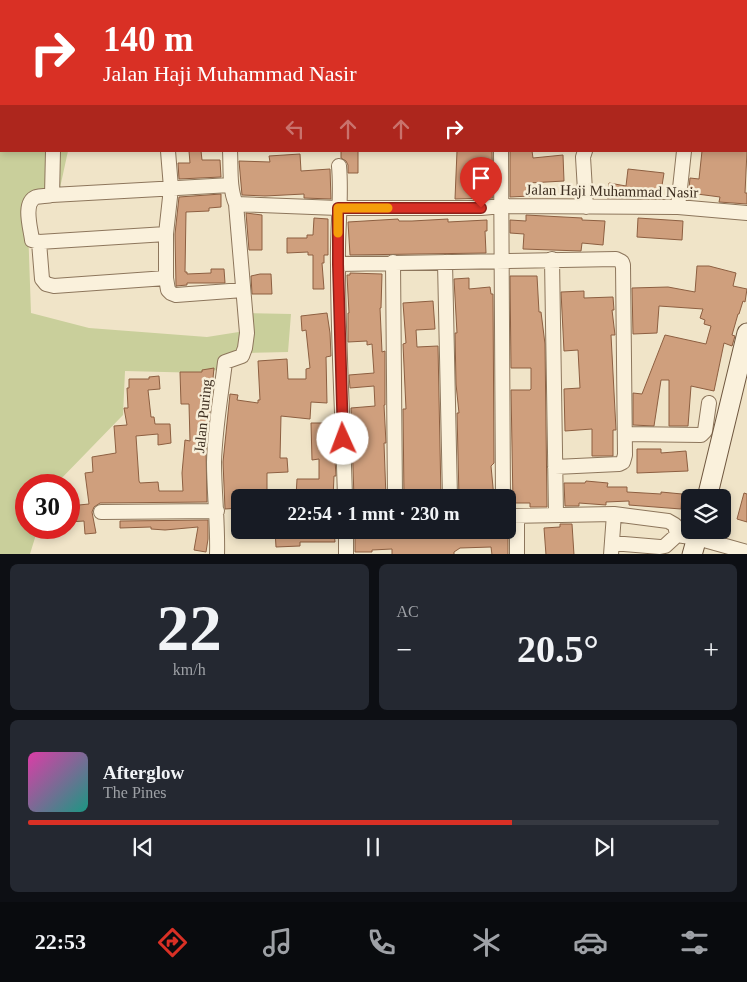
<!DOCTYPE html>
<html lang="id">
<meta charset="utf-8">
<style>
body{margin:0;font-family:"Times New Roman",serif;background:#242831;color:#f1f3f6;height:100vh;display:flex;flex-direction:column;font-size:19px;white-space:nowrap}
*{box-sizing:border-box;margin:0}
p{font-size:16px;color:#9ea1a6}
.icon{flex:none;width:28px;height:28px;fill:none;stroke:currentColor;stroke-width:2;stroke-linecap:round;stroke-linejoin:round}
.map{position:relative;height:554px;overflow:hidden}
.panel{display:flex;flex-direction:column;gap:10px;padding:10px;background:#0d0f14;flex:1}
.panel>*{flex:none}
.top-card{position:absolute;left:0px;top:0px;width:748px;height:152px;box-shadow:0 2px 8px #0003;background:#d93025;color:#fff;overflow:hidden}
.controls{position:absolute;left:681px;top:489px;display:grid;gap:10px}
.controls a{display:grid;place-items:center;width:50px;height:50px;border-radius:8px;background:#171b24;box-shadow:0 2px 8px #0003;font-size:25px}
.speed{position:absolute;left:15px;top:474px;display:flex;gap:10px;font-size:25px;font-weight:700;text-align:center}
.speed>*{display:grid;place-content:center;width:65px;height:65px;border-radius:50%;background:#171b24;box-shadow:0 2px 8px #0003;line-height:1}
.speed .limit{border:8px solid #d22;background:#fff;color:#111}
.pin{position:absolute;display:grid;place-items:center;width:42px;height:42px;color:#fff;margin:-51px -21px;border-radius:50% 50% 50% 0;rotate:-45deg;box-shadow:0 0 5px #0007}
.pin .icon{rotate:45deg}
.me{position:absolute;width:55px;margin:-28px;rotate:358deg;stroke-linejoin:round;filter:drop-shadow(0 0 4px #0008)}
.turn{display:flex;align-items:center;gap:18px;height:105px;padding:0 20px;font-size:22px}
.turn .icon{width:65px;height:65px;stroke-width:2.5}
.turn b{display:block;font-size:35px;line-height:42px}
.lanes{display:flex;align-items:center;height:48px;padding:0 20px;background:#0003;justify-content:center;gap:25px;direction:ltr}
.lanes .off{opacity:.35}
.big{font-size:38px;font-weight:700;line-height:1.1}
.panel .card{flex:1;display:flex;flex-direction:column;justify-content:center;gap:8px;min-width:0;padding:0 18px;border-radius:8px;background:#242831}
.panel .dial{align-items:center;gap:0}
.dial b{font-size:65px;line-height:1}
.song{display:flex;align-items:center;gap:15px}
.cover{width:60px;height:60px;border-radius:8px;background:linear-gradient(135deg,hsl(320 70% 55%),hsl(170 70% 35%))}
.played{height:5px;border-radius:2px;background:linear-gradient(90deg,#d93025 70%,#363941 70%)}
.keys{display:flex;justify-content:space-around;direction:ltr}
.heat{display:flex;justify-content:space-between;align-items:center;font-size:28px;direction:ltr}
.panel .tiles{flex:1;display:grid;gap:10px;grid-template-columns:1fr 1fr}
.card:last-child{grid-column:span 2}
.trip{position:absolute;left:231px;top:489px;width:285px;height:50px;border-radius:8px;background:#171b24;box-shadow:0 2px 8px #0003;font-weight:700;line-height:50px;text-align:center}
.tabs{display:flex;height:80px;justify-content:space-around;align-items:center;background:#090b0e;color:#9ea1a6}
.tabs .icon{width:35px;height:35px}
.tabs .current{color:#d93025}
.tabs b{font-size:22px;color:#f1f3f6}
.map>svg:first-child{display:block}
.green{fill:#c9cf9b}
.building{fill:#cf9f7d;stroke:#8d5f41}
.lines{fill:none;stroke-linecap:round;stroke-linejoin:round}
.street-casing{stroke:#8d765c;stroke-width:16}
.secondary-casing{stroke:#6f573f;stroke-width:21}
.street{stroke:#faf1dc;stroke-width:14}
.secondary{stroke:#faf1dc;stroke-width:19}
.route-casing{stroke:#8d1f18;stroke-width:12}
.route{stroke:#d93025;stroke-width:9}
.slow{stroke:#f59e0b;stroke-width:9}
.labels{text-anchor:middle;stroke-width:5;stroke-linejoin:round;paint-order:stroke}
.street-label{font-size:15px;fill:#3d2e20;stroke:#f7eed8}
</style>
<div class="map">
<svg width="747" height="555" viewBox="0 0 747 555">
<rect width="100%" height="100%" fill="#f0e4c8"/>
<path class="green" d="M0,0L95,1H1V151H68L58,197L27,198L31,313L89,328L207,337L245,331L244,313L291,314L288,352L246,353V363L204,373L125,371L123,415L55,485H26V528H38L30,554H0Z"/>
<path class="building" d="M189,151H201L202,160H220L221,177L179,179L178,163H190Z
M341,151H358V173H348V165L346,161L341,158Z
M457,151H492L493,198L455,199Z
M510,151H532L533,158L563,155L564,181L529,183L530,196L510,197Z
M702,151H747L745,193H747V204L719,202L720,197L697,194V199H688L690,178L699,179Z
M300,154L301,171L330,169L331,199L304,198V194L265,196L242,195L239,161L270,162L269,156Z
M628,169L664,173L660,198H607L609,183L626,186Z
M221,194V207L209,208V211L186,212L185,272H187V274L211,273V269H224L225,283H187V285L176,286L175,234L179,197Z
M246,213L262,215V250H249Z
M526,215L582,218V220L605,221L603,245L582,243L581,251L523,249L524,234L510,233V220L526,221Z
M314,218L328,219V255H324V263H322L324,289H313V255H308V252L287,253V238H307V235H313Z
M638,218L683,221L682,240L637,237Z
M398,219L399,221H412L448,219V222L487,220V231H485L486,253L350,255L348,222Z
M697,266H709L736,273L733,286L747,289L745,302L743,301L739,314H738L732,335L735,336L732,346L724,343L714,391L691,386L688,426H669V380H661L654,426L633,425V393L642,394L665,335L706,344L711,326L704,324L705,320L700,318L703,309L659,306L657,333L633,334L632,288L668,287L695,292Z
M350,273L382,274L381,308H380L382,352L385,351V405H384L386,443H384L386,498H354L351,408L375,406L374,386L350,388L349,375L374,373L372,344L367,345V341L348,342V313H349L347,275H350Z
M260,274H271L272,294H252L251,276Z
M510,276H537L539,312H541L545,344L547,507H530V503H513L511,390H530L531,389V368H511Z
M469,278V289L490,287L491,294H493L494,463L491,466L494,498H459L457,413H459L456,384L455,333H457L454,279Z
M584,291V298L613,297L614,310H612L615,335H611L616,430H613V456H592V429L565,431L564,389L580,388L578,350L564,351L561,292Z
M433,301L435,329L416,330L417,347L438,346L441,498H404L403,409H406L403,344L406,343L403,303Z
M327,313L330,333L331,356L326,357L327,403L311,402L310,419L281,416L280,458H287L288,472L267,473V498H240V508L225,509L223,462L230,394L238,395L237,400L258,403V400H260L258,361L287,359L288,379H306V369L310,368L306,330L302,331L301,316Z
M214,368L206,449L207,502L100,503L94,507L92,512L96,533L85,534L84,521L69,522V506L89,504L85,473L93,472L92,457L116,453L114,426L127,425L124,408H128L127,388H129V379H149V377L159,376L160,389L148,390L151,417H154L155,424H170L171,443L158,445V434L136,436L139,481L140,483L158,482L159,491H183L182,473L185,440L190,441L189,404H181L180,372H202V370Z
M311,423H329V460H335L336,476H334L333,498L296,497L297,479H319V459L312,460Z
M637,449H661V453L686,451L688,471L637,473Z
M586,481L608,483L607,487H627V492L661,494V492L682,494L681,509L629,505V501L606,502V505L579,503V506H565L564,483H585Z
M744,493L747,494V522L737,519Z
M208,520V539L206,552L194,550L198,527L165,530L151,529V527L120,528V521Z
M560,524H572L574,555H546L544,528L560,527Z
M275,530H334L335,542H300V546L276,547Z
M408,530H470V535H491V533L508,532V555H492L491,547L460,548L454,552V555H392V549L372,550V552H355V535H380V533H393V531Z"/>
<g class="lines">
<defs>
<path id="street" d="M142,0V1
M496,0V1
M550,0V1
M605,0V1
M89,1L105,0
M412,1V0
M631,1L632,0
M695,1L696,0
M0,8H1
M746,16L747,14
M746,101L747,102
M168,151L171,188L166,234V278L168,290L171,293L176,295L243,290
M501,151L503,498
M585,151L583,157L586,207
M339,166C342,198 337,231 338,265C338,342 343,420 345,498
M52,195L53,151
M236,204L338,208H481L502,206L678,207L747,213
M678,207L684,151
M166,234L39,242L32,240C31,229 22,203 36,197C41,196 48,196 52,195L231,185
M39,242L42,279L46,284L54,286L166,278
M552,259L556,515
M393,262L395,498
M445,262L450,498
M338,264L616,259L622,262L623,265L625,455L623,462L619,464L555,467
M625,434L701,435L705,431L709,403
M101,512L217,511
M508,516L614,514L668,521L675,525L677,535
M346,530V555
M677,535L697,538L747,552
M612,543L660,547L665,546L677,535
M217,555C218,523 214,493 214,462C215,428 221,395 225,362L242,356L245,348L247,333L236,204C229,188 231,168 230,151
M517,555V516
M611,555L614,514"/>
<path id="secondary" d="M707,498L747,333
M692,555L699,530"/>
</defs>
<use href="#street" class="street-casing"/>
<use href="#secondary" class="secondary-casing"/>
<use href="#street" class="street"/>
<use href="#secondary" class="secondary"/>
</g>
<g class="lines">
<defs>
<path id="route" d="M343,439L338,264V208H481"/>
</defs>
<use href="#route" class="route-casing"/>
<use href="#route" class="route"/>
<path class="slow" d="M338,233V208H388"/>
</g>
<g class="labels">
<g class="street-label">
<text transform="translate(612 191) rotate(1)" y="5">Jalan Haji Muhammad Nasir</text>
<text transform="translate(203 416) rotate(-84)" y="5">Jalan Puring</text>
</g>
</g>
</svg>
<div class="controls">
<a><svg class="icon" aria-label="layers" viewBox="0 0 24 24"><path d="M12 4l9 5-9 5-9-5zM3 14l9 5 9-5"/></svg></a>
</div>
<div class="speed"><div class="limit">30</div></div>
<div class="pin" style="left:481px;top:208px;background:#d93025"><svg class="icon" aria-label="arrive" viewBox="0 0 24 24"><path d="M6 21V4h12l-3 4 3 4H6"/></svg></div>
<svg class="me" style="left:343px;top:439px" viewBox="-20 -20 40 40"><circle r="19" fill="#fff"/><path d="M0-13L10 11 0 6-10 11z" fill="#d93025"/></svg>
<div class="trip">22:54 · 1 mnt · 230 m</div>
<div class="top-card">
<div class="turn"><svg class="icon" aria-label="right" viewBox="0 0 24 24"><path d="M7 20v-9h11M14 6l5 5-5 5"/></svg><div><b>140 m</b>Jalan Haji Muhammad Nasir</div></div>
<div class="lanes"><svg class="icon off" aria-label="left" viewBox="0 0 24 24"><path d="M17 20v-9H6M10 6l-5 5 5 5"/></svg><svg class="icon off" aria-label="ahead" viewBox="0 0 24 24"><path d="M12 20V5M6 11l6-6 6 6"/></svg><svg class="icon off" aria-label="ahead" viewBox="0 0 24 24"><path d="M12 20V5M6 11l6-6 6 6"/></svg><svg class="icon" aria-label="right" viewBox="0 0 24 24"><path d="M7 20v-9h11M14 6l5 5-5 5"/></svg></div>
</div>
</div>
<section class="panel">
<div class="tiles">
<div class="card dial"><b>22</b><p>km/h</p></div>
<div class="card"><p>AC</p>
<div class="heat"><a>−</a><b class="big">20.5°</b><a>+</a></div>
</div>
<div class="card">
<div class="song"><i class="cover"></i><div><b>Afterglow</b><p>The Pines</p></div></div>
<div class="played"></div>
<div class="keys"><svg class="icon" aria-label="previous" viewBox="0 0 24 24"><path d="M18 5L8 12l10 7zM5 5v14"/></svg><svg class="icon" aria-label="pause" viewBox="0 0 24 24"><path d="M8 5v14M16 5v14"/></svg><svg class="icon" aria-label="next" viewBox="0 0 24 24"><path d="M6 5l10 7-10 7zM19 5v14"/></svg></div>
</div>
</div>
</section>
<nav class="tabs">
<b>22:53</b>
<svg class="icon current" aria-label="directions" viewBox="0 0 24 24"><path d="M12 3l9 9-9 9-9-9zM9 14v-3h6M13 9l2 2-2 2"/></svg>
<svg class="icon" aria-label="music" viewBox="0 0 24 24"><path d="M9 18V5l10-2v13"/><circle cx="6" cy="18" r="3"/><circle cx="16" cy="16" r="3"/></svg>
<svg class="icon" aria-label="phone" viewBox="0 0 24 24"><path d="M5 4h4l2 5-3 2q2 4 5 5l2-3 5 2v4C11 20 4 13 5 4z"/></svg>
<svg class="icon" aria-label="climate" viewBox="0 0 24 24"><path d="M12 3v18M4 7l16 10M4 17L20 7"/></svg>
<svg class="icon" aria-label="car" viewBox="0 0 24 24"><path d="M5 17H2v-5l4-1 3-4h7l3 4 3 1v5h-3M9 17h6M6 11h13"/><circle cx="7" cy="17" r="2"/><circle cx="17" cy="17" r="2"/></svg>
<svg class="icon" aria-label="filters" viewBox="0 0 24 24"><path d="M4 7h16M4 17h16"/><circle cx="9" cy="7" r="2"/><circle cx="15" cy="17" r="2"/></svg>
</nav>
